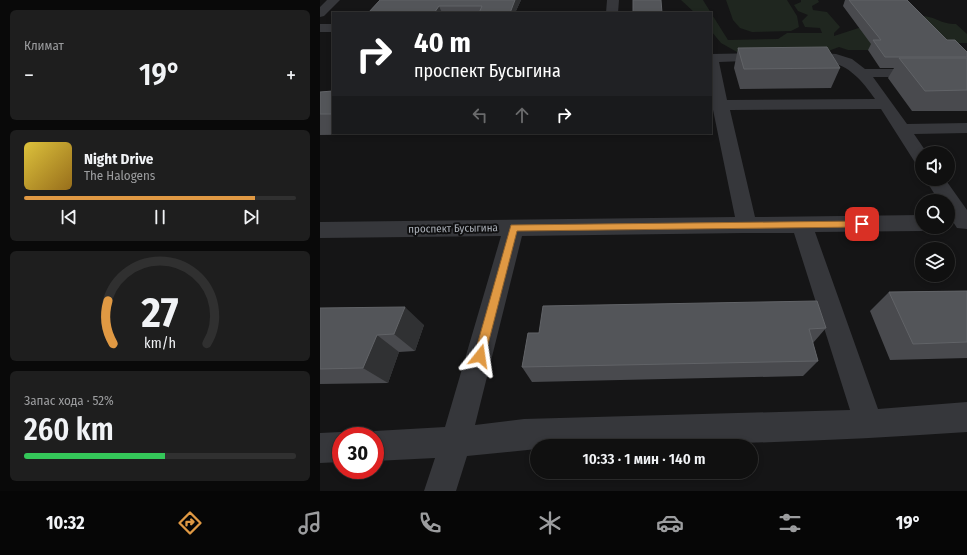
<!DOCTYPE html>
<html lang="ru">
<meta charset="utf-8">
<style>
body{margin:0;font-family:"Fira Sans Condensed",sans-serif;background:#1e1e1e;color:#f1f3f6;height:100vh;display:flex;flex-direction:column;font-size:15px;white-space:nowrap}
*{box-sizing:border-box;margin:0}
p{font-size:13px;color:#9c9d9f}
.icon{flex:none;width:22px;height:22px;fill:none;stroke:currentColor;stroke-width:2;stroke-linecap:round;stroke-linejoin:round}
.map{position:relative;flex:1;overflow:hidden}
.side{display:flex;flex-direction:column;gap:10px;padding:10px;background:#090909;width:320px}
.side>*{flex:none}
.banner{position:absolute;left:12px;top:12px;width:380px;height:122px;border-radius:0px;box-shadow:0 2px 6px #0003,0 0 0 1px #303030;background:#202124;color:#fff;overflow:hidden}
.controls{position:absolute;left:595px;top:146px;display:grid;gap:8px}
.controls a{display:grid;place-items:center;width:40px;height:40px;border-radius:50%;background:#101010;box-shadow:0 2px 6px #0003,0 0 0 1px #303030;font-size:20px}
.speed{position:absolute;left:12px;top:427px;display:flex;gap:8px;font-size:20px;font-weight:700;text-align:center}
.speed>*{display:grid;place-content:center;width:52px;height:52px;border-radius:50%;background:#101010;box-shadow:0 2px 6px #0003,0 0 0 1px #303030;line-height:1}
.speed .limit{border:6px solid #d22;background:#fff;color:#111}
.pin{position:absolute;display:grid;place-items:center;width:34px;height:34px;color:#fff;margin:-17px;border-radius:8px;box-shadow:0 2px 6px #0006}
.me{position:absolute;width:44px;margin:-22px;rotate:15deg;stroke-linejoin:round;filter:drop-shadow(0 0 3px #0008)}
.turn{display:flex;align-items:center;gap:14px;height:84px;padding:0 16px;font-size:18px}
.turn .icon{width:52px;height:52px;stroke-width:2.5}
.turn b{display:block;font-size:28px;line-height:34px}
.lanes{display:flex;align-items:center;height:38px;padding:0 16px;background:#0003;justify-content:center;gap:20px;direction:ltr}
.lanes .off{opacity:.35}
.big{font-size:30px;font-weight:600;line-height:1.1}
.side .tile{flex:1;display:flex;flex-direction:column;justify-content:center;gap:6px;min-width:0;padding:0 14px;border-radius:6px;background:#1e1e1e}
.side .dial{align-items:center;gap:0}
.dial svg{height:104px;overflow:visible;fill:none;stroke:#303030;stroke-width:7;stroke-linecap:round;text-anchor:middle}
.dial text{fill:#f1f3f6;stroke:none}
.song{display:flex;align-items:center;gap:12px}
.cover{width:48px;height:48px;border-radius:6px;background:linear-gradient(135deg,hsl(50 70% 55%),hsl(40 70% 35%))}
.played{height:4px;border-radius:2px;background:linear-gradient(90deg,#e09943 85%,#303030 85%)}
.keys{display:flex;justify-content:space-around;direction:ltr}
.heat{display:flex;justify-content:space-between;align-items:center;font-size:22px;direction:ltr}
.charge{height:6px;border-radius:3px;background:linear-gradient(90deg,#34c759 52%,#303030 0)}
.trip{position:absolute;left:210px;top:439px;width:228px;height:40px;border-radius:20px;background:#101010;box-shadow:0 2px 6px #0003,0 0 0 1px #303030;font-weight:600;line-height:40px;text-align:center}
.dock{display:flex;height:64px;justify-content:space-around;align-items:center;background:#060606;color:#9c9d9f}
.dock .icon{width:28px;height:28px}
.dock .current{color:#e09943}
.dock b{font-size:18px;color:#f1f3f6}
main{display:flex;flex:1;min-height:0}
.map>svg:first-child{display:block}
.green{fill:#1f261f}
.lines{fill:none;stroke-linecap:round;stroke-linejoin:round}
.minor{fill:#36373b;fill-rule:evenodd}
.wall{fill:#494a4e}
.shaded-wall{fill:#303133}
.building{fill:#535559;stroke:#616367}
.route{fill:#e09943;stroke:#92632c}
.labels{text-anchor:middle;stroke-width:4;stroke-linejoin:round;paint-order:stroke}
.street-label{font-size:11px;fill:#a8adb5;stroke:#101011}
</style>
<main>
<section class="side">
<div class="tile"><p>Климат</p>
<div class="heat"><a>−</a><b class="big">19°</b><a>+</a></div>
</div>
<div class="tile">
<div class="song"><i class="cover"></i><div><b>Night Drive</b><p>The Halogens</p></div></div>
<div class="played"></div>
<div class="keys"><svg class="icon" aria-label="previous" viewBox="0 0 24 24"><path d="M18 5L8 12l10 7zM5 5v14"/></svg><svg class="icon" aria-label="pause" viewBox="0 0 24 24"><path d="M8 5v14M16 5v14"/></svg><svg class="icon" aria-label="next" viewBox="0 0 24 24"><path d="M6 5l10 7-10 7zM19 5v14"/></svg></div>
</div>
<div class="tile dial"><svg viewBox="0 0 100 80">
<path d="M14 69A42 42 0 1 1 86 69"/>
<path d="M14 69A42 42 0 0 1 10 36" stroke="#e09943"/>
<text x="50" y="56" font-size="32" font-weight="700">27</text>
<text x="50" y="72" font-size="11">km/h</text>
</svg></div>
<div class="tile"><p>Запас хода · 52%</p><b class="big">260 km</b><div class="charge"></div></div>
</section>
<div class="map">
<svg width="647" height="491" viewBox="0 0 647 491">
<rect width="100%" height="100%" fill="#151516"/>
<path class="green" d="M361,0H383L391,13H375Z
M406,0H467L477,16L479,27L471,31L432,32L420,28L413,20Z
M481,0H498L499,2L492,6L493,10L507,12L520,27L514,33V36L548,25L595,50H528L519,47L503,53L417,52L401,43L391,31V13L408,40L458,39L467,33H502L500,28L485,27L482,21L488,15L478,11L474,5L481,2Z
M604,16C618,18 621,24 636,24L647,34V43H629L603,19Z"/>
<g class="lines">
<path class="minor" d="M7,0H20L4,16L0,17V7Z
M287,0H299L298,13H286Z
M0,24H13V32H0Z
M445,53L450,54L452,57L450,60L399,62L407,100L555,99C543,82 529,64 507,62C498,61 488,62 479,60L477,57L479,54L500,53L516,54L532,59L545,69H647V77H553L587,124L647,123V133L594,134L607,153H602V166L596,164L561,109L410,110L435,217L602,215V227H610L602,231L495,232L558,409L647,402V432C504,442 360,446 217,446V449L147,456L136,491H104L115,458L55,461V436L44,435L55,431L125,427L181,236L0,238V222L415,217L391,100V54ZM424,233H474L530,410L204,419L155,425L202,236Z
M605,179H625L647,210V229L637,228L628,214V201H619Z
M21,432L31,436H21V462L0,463V433Z"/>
</g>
<path class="wall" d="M60,0H201L195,13H48Z
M525,0H587L627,40L647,52V111H592L568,78L574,68H560L548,50L551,44L523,6Z
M418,48L520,68L511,88L420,89L414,68Z
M13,91V133H156L0,135V92Z
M647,291V358L570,360L550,311L569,292Z
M0,308L104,325L95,351L79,352L68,383L0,384Z
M506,328L493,343L498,361L483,376L212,382L202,367L208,333Z"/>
<path class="shaded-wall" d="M195,0H201L195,13H190Z
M119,6L122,13H115Z
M85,307L104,325L95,351L74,334Z
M57,335L79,352L68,383L43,368Z"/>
<path class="building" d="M60,0H195L190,13H159L162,6H119L114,13H48Z
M313,0H341L342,13H313Z
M529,0H587L627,40H635L647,52V57H565L553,40H561Z
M507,47L520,68L424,69L418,48Z
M579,58H647V90L605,91Z
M13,91V114H0V92Z
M647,291V342L593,344L569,292Z
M497,301L506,328L489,329L498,361L202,367L208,333H219L223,306Z
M85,307L74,334L57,335L43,368L0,369V308Z"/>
<path class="route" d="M542,221L546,224L542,227L197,231L165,356L164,359L160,361L156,359L154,356L191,225Z"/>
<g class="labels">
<g class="street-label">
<text transform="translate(133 228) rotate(-1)" y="4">проспект Бусыгина</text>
</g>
</g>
</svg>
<div class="controls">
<a><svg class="icon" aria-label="sound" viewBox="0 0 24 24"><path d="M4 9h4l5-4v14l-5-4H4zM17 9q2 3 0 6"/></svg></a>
<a><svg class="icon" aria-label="search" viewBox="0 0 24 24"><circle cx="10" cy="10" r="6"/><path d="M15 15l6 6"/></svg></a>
<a><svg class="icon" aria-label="layers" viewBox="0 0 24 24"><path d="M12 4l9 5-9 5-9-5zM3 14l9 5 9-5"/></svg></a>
</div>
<div class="speed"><div class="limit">30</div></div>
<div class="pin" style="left:542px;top:224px;background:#d93025"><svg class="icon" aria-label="arrive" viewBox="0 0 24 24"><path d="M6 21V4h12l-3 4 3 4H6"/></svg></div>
<svg class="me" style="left:160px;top:356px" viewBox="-20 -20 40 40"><path d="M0-17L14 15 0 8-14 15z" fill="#e09943" stroke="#fff" stroke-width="4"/></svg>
<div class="trip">10:33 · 1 мин · 140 m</div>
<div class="banner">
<div class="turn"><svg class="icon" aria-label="right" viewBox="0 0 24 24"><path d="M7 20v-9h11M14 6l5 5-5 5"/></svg><div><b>40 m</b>проспект Бусыгина</div></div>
<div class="lanes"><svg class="icon off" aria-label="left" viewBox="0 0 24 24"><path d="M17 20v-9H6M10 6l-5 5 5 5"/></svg><svg class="icon off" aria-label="ahead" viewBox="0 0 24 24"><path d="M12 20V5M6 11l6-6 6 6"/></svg><svg class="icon" aria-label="right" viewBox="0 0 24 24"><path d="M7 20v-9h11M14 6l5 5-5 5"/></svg></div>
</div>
</div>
</main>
<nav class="dock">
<b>10:32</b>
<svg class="icon current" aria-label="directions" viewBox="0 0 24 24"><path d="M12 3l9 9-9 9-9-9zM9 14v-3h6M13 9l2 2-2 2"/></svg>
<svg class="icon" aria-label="music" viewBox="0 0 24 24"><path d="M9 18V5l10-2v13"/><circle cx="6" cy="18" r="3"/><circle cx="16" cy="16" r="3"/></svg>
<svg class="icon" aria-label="phone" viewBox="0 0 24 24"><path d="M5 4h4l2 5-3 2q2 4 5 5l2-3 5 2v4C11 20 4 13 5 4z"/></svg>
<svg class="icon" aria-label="climate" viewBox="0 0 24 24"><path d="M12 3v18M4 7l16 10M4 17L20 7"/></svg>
<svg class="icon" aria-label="car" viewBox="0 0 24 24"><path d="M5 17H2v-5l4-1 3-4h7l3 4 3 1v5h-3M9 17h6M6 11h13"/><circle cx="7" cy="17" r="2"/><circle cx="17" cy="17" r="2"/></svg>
<svg class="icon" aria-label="filters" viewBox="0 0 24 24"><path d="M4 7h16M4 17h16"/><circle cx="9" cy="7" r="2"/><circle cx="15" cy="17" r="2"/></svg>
<b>19°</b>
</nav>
